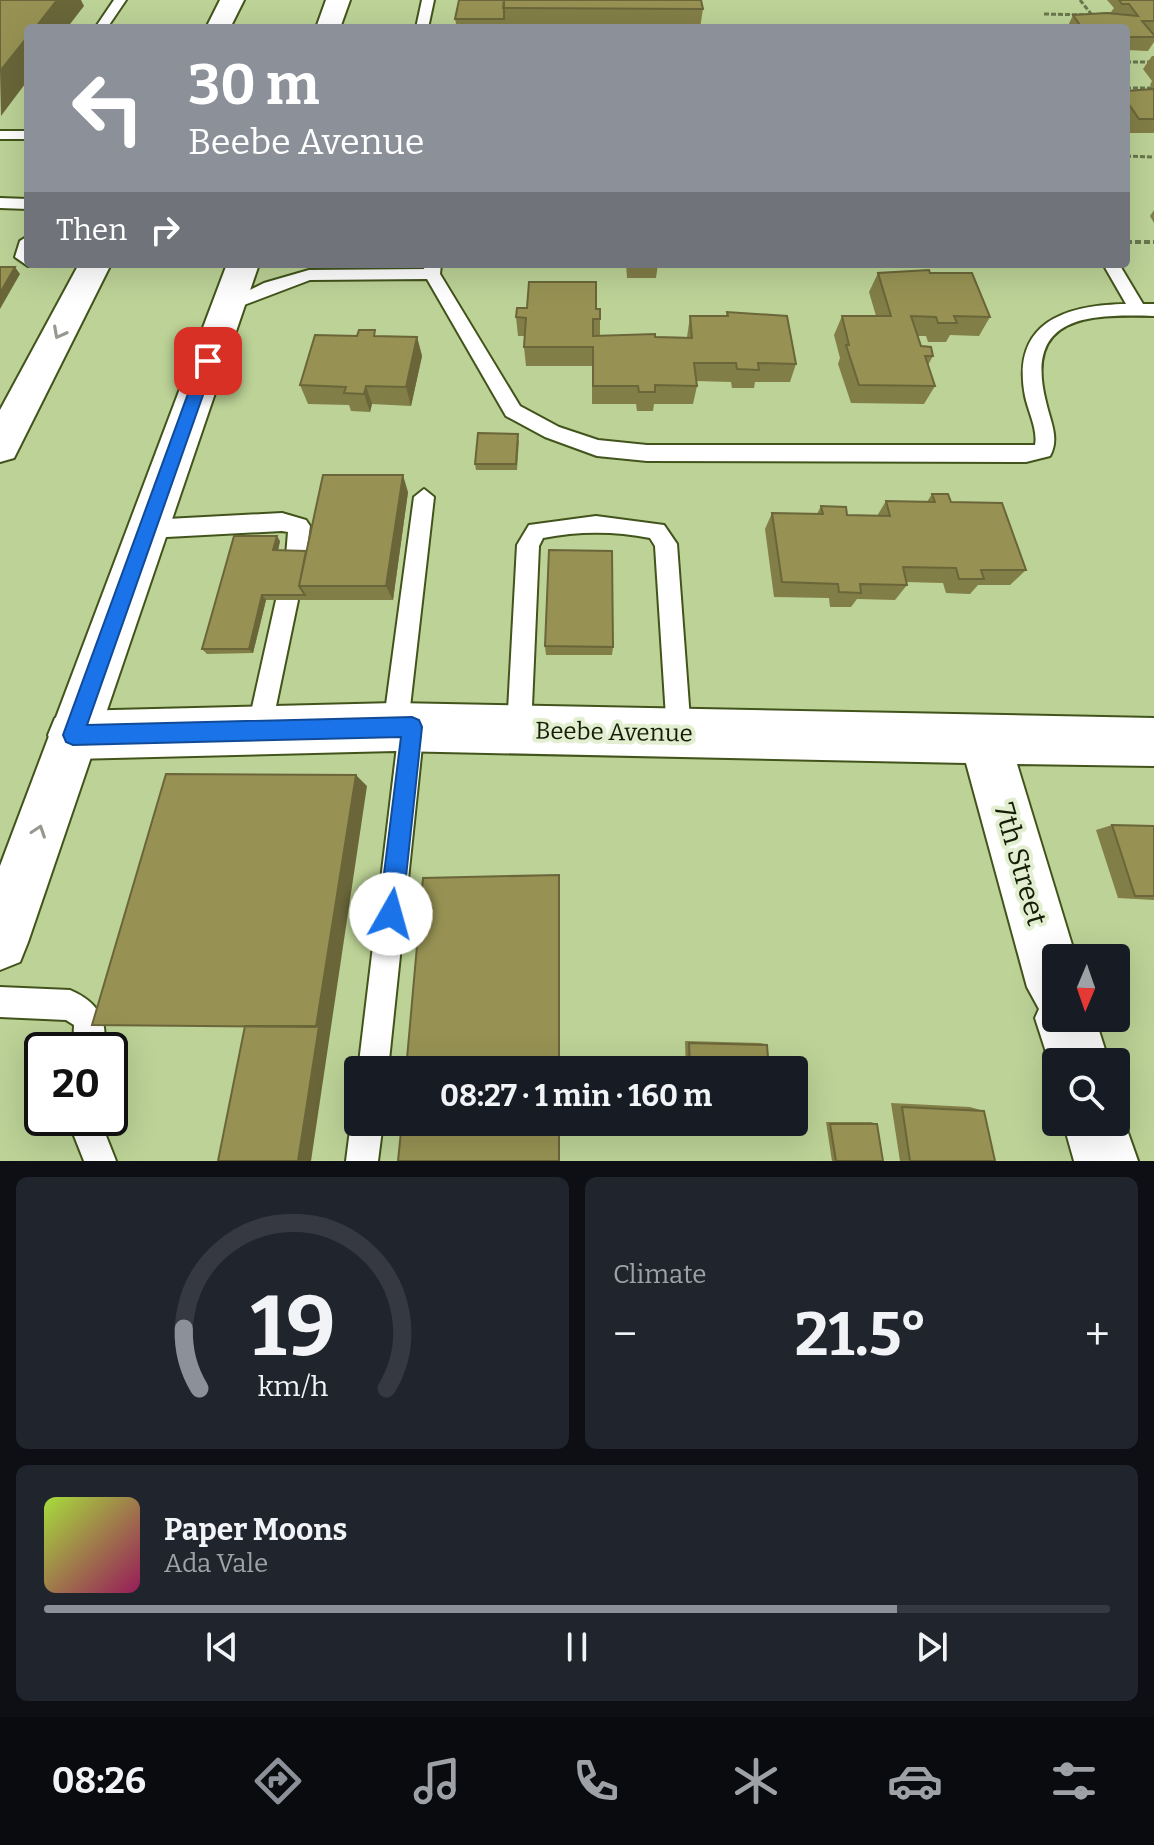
<!DOCTYPE html>
<meta charset="utf-8">
<style>
body{margin:0;font-family:Bitter,serif;background:#20242c;color:#f1f3f6;height:100vh;display:flex;flex-direction:column;font-size:30px;white-space:nowrap}
*{box-sizing:border-box;margin:0}
p{font-size:26px;color:#9ea1a6}
.icon{flex:none;width:44px;height:44px;fill:none;stroke:currentColor;stroke-width:2;stroke-linecap:round;stroke-linejoin:round}
.map{position:relative;height:1161px;overflow:hidden}
.panel{display:flex;flex-direction:column;gap:16px;padding:16px;background:#0d0f14;flex:1}
.panel>*{flex:none}
.hud{position:absolute;left:24px;top:24px;width:1106px;height:244px;border-radius:8px;box-shadow:0 8px 32px #0002;background:#8c9099;color:#fff;overflow:hidden}
.needle{width:52px;rotate:182deg}
.fabs{position:absolute;left:1042px;top:944px;display:grid;gap:16px}
.fabs a{display:grid;place-items:center;width:88px;height:88px;border-radius:8px;background:#171b24;box-shadow:0 8px 32px #0002;font-size:40px}
.speed{position:absolute;left:24px;top:1032px;display:flex;gap:16px;font-size:40px;font-weight:700;text-align:center}
.speed>*{display:grid;place-content:center;width:104px;height:104px;border-radius:50%;background:#171b24;box-shadow:0 8px 32px #0002;line-height:1}
.speed .limit{border:4px solid #111;border-radius:12px;background:#fff;color:#111}
.pin{position:absolute;display:grid;place-items:center;width:68px;height:68px;color:#fff;margin:-34px;border-radius:16px;box-shadow:0 4px 12px #0006}
.me{position:absolute;width:88px;margin:-44px;rotate:7deg;stroke-linejoin:round;filter:drop-shadow(0 0 6px #0008)}
.turn{display:flex;align-items:center;gap:28px;height:168px;padding:0 32px;font-size:36px}
.turn .icon{width:104px;height:104px;stroke-width:2.5}
.turn b{display:block;font-size:56px;line-height:68px}
.then{display:flex;align-items:center;height:76px;padding:0 32px;background:#0003;gap:16px;font-size:30px}
.big{font-size:60px;font-weight:700;line-height:1.1}
.panel .widget{flex:1;display:flex;flex-direction:column;justify-content:center;gap:12px;min-width:0;padding:0 28px;border-radius:12px;background:#20242c}
.panel .dial{align-items:center;gap:0}
.dial svg{height:208px;overflow:visible;fill:none;stroke:#363941;stroke-width:7;stroke-linecap:round;text-anchor:middle}
.dial text{fill:#f1f3f6;stroke:none}
.song{display:flex;align-items:center;gap:24px}
.cover{width:96px;height:96px;border-radius:12px;background:linear-gradient(135deg,hsl(80 70% 55%),hsl(330 70% 35%))}
.played{height:8px;border-radius:4px;background:linear-gradient(90deg,#8c9099 80%,#363941 80%)}
.keys{display:flex;justify-content:space-around;direction:ltr}
.heat{display:flex;justify-content:space-between;align-items:center;font-size:44px;direction:ltr}
.panel .tiles{flex:1;display:grid;gap:16px;grid-template-columns:1fr 1fr}
.widget:last-child{grid-column:span 2}
.trip{position:absolute;left:344px;top:1056px;width:464px;height:80px;border-radius:8px;background:#171b24;box-shadow:0 8px 32px #0002;font-weight:700;line-height:80px;text-align:center}
.menu{display:flex;height:128px;justify-content:space-around;align-items:center;background:#090b0e;color:#9ea1a6}
.menu .icon{width:56px;height:56px}
.menu .selected{color:#8c9099}
.menu b{font-size:36px;color:#f1f3f6}
.map>svg:first-child{display:block}
.lines{fill:none;stroke-linecap:round;stroke-linejoin:round}
.lane-casing{stroke:#42541b;stroke-width:4}
.street-casing{stroke:#42541b;stroke-width:4}
.secondary-casing{stroke:#42541b;stroke-width:4}
.path-far1{stroke:#68774d;stroke-width:3;stroke-dasharray:5 2;stroke-linecap:butt}
.path{stroke:#68774d;stroke-width:4;stroke-dasharray:6 3;stroke-linecap:butt}
.lane{fill:#fff;fill-rule:evenodd}
.street{fill:#fff;fill-rule:evenodd}
.secondary{fill:#fff;fill-rule:evenodd}
.wall{fill:#827e47}
.shaded-wall{fill:#6a663a}
.building{fill:#979253;stroke:#6a663a;stroke-width:2}
.oneway{stroke:#96998f}
.route{fill:#1a73e8;stroke:#114b97;stroke-width:2}
.labels{text-anchor:middle;stroke-width:8;stroke-linejoin:round;paint-order:stroke}
.street-label{font-size:24px;fill:#161d06;stroke:#e2eed0}
.near-street-label{font-size:28px;fill:#161d06;stroke:#e2eed0}
</style>
<div class="map">
<svg width="1154" height="1161" viewBox="0 0 1154 1161">
<rect width="100%" height="100%" fill="#bcd296"/>
<g class="lines">
<defs>
<path id="lane" d="M114,0H126L107,28H95Z
M422,0H434L428,28H416Z
M0,131H28V139H0Z
M0,198L28,199V209L0,208Z
M28,236V264H34L28,266L15,257L20,241Z
M425,264H441L440,274L520,406L559,427L598,440L647,445H1035C1038,430 1028,411 1025,396C1011,323 1064,305 1126,304L1103,264H1119L1143,304H1154V316C1087,314 1024,316 1046,402C1050,421 1060,438 1050,456L1026,462L647,461L597,456L545,437L506,416L427,279L310,280L228,311L219,305L264,283L309,270L424,269Z
M424,489L434,497L409,716L421,719L424,727L388,1070L358,1071L398,738L386,735L383,727L414,497Z
M282,513L306,520L310,526L305,562H289L286,556L288,532L282,531L148,538L141,535L137,529L141,523L148,520Z
M596,516L664,525L677,544L691,733L688,742L679,745L670,742L667,733L655,546L650,538C615,531 578,531 543,538L539,546L531,729L528,737L519,741L510,737L507,729L517,545L529,525Z
M287,590L295,593L298,600L271,730L268,738L259,742L250,738L247,730L276,600L279,593Z
M0,987L70,990C98,1002 109,1020 103,1050H73L74,1025L66,1020L0,1017Z
M358,1110V1122H383L378,1161H346L351,1122Z
M67,1118H99L116,1161H84Z"/>
<path id="street" d="M395,703L1154,718V766L1017,764L1076,958H1056V1018H1095L1109,1062H1056V1083L1035,1018L1039,1009L1027,987L966,763L395,751L73,759L55,752L48,735L55,718L73,711Z
M1116,1099L1138,1161H1074L1063,1122H1116Z"/>
<path id="secondary" d="M220,0H244L230,28H206Z
M326,0H350L340,28H316Z
M79,264H111L14,458L0,462V410Z
M227,264H259L28,942L20,962L0,970V866Z"/>
</defs>
<use href="#lane" class="lane-casing"/>
<use href="#street" class="street-casing"/>
<use href="#secondary" class="secondary-casing"/>
<path class="path-far1" d="M1080,0L1092,15
M1044,14L1087,15
M1126,62H1154
M1126,88H1152
M1126,156L1154,157"/>
<path class="path" d="M1126,242H1154"/>
<use href="#lane" class="lane"/>
<use href="#street" class="street"/>
<use href="#secondary" class="secondary"/>
</g>
<path class="wall" d="M459,0L703,9L700,28H457L455,19Z
M1107,0H1154V42L1148,51L1126,50V28H1067L1073,15L1111,12L1114,8Z
M1152,56H1154V133H1130L1126,126V91L1153,89L1150,85L1152,81L1143,69Z
M1154,210V223L1150,216Z
M626,264H658L656,278H627Z
M878,273H930L990,317L979,336L950,335L946,342H928L926,336H917L921,346L933,356L928,365L935,386L924,404L851,403L838,364L840,358L834,335L842,316H876L869,292Z
M596,309H600V336L687,337L690,316H726L727,312L796,364L790,382H755L754,388H732L731,382L696,381L697,386L693,404H654L653,411H637L636,404H592V366H526L524,347L525,336H518L516,317Z
M377,336L417,337L422,356L411,406L372,404L370,412L351,411L349,405L308,404L300,385Z
M519,440L517,470H476L475,464Z
M408,492L393,600H266L253,653L207,654L202,649L280,541L278,550L306,551Z
M932,494L951,502L1026,570L1010,585H978L970,594L946,593L943,583L906,582L907,585L895,600L857,599L851,607H830L829,598L774,597L765,529L772,513L817,514L821,506L847,515L877,516L886,501L927,502Z
M545,646L613,647L612,655H546Z
M1112,825L1154,826V900L1118,898L1096,830Z
M685,1041L761,1043L767,1045L769,1070H686Z
M891,1103L970,1107L984,1111L995,1161H900Z
M826,1122H871L877,1124L883,1161H832Z"/>
<path class="shaded-wall" d="M57,0H81L84,6L67,28H35Z
M28,36V80L1,116L0,71Z
M15,267L20,274L0,309V293Z
M417,337L422,356L411,406L406,387Z
M366,386L372,404L370,412L364,394Z
M403,475L408,492L393,600L386,586Z
M277,536L280,541L277,556L273,550Z
M262,595L266,600L253,653L249,649Z
M356,775L367,786L311,1161H298L316,1027Z
M559,875L560,882V1070H559Z
M559,1122H560V1161H559Z"/>
<path class="building" d="M0,0H57L35,28H28V36L0,71Z
M459,0H504V19H455Z
M504,0H701L703,9L503,8Z
M1119,0H1154V21H1142L1154,35V37H1126V28H1082L1073,15L1107,13L1138,16L1129,4H1122Z
M1154,89V119H1139L1126,100V91Z
M0,267H15L0,293Z
M929,270L930,273H972L990,317L954,316L957,323H938L936,317L911,316L921,346L931,347L933,356H925L935,386L859,385L846,345H849L842,316H891L878,273Z
M529,282H596V309H600V319H593V336L655,334V337L692,338L690,316H728L727,312L787,316L796,364L758,363L759,370L737,369L736,363H694L697,386L655,385V392H639L638,386H593V347H524L526,318L516,317L517,308H527Z
M359,330H375L374,336L417,337L406,387L366,386L364,394L344,393L346,387L300,385L315,335L357,336Z
M478,433L518,434L516,464H475Z
M323,475H403L386,586H299Z
M932,494H948L951,502L1002,503L1026,570H981L984,579H959L956,568L903,567L907,585L860,584L861,593L839,592L838,584L782,582L772,513L823,514L821,506L846,507L847,515L890,516L886,501L935,502Z
M234,536H277L273,550L306,551L299,586L305,595H262L249,649H202Z
M549,550L612,551L613,647L545,646Z
M166,774L356,775L316,1027L92,1025Z
M1112,825L1154,826V896H1135Z
M559,875V1070H406L423,878Z
M245,1026H319L298,1161H218Z
M689,1043L767,1045L769,1070H690Z
M902,1107L984,1111L995,1161H910Z
M402,1122H559V1161H398Z
M692,1122H774V1127L693,1125Z
M830,1124H877L883,1161H836Z"/>
<defs><path id="oneway-chevron" d="M-2-3.5L2.5 0L-2 3.5" fill="none" stroke-width="1.6" stroke-linecap="round" stroke-linejoin="round" transform="scale(2)"/></defs>
<g class="oneway">
<use href="#oneway-chevron" transform="translate(59 333) rotate(118)"/>
<use href="#oneway-chevron" transform="translate(39 831) rotate(-71)"/>
</g>
<path class="route" d="M208,356L215,361L87,725L412,717L419,720L422,727L402,914L399,922L391,926L382,922L379,914L401,737L73,745L66,742L63,735L200,361Z"/>
<g class="labels">
<g class="street-label">
<text transform="translate(614 732) rotate(1)" y="8">Beebe Avenue</text>
</g>
<g class="near-street-label">
<text transform="translate(1021 864) rotate(74)" y="10">7th Street</text>
</g>
</g>
</svg>
<div class="fabs">
<a><svg class="needle" viewBox="-14 -14 28 28"><path d="M0-13l5 13h-10z" fill="#e53935"/><path d="M0 13l5-13h-10z" fill="#9ea1a6"/></svg></a>
<a><svg class="icon" aria-label="search" viewBox="0 0 24 24"><circle cx="10" cy="10" r="6"/><path d="M15 15l6 6"/></svg></a>
</div>
<div class="speed"><div class="limit">20</div></div>
<div class="pin" style="left:208px;top:361px;background:#d93025"><svg class="icon" aria-label="arrive" viewBox="0 0 24 24"><path d="M6 21V4h12l-3 4 3 4H6"/></svg></div>
<svg class="me" style="left:391px;top:914px" viewBox="-20 -20 40 40"><circle r="19" fill="#fff"/><path d="M0-13L10 11 0 6-10 11z" fill="#1a73e8"/></svg>
<div class="trip">08:27 · 1 min · 160 m</div>
<div class="hud">
<div class="turn"><svg class="icon" aria-label="left" viewBox="0 0 24 24"><path d="M17 20v-9H6M10 6l-5 5 5 5"/></svg><div><b>30 m</b>Beebe Avenue</div></div>
<div class="then">Then<svg class="icon" aria-label="right" viewBox="0 0 24 24"><path d="M7 20v-9h11M14 6l5 5-5 5"/></svg></div>
</div>
</div>
<section class="panel">
<div class="tiles">
<div class="widget dial"><svg viewBox="0 0 100 80">
<path d="M14 69A42 42 0 1 1 86 69"/>
<path d="M14 69A42 42 0 0 1 8 46" stroke="#8c9099"/>
<text x="50" y="56" font-size="32" font-weight="700">19</text>
<text x="50" y="72" font-size="11">km/h</text>
</svg></div>
<div class="widget"><p>Climate</p>
<div class="heat"><a>−</a><b class="big">21.5°</b><a>+</a></div>
</div>
<div class="widget">
<div class="song"><i class="cover"></i><div><b>Paper Moons</b><p>Ada Vale</p></div></div>
<div class="played"></div>
<div class="keys"><svg class="icon" aria-label="previous" viewBox="0 0 24 24"><path d="M18 5L8 12l10 7zM5 5v14"/></svg><svg class="icon" aria-label="pause" viewBox="0 0 24 24"><path d="M8 5v14M16 5v14"/></svg><svg class="icon" aria-label="next" viewBox="0 0 24 24"><path d="M6 5l10 7-10 7zM19 5v14"/></svg></div>
</div>
</div>
</section>
<nav class="menu">
<b>08:26</b>
<svg class="icon selected" aria-label="directions" viewBox="0 0 24 24"><path d="M12 3l9 9-9 9-9-9zM9 14v-3h6M13 9l2 2-2 2"/></svg>
<svg class="icon" aria-label="music" viewBox="0 0 24 24"><path d="M9 18V5l10-2v13"/><circle cx="6" cy="18" r="3"/><circle cx="16" cy="16" r="3"/></svg>
<svg class="icon" aria-label="phone" viewBox="0 0 24 24"><path d="M5 4h4l2 5-3 2q2 4 5 5l2-3 5 2v4C11 20 4 13 5 4z"/></svg>
<svg class="icon" aria-label="climate" viewBox="0 0 24 24"><path d="M12 3v18M4 7l16 10M4 17L20 7"/></svg>
<svg class="icon" aria-label="car" viewBox="0 0 24 24"><path d="M5 17H2v-5l4-1 3-4h7l3 4 3 1v5h-3M9 17h6M6 11h13"/><circle cx="7" cy="17" r="2"/><circle cx="17" cy="17" r="2"/></svg>
<svg class="icon" aria-label="filters" viewBox="0 0 24 24"><path d="M4 7h16M4 17h16"/><circle cx="9" cy="7" r="2"/><circle cx="15" cy="17" r="2"/></svg>
</nav>
